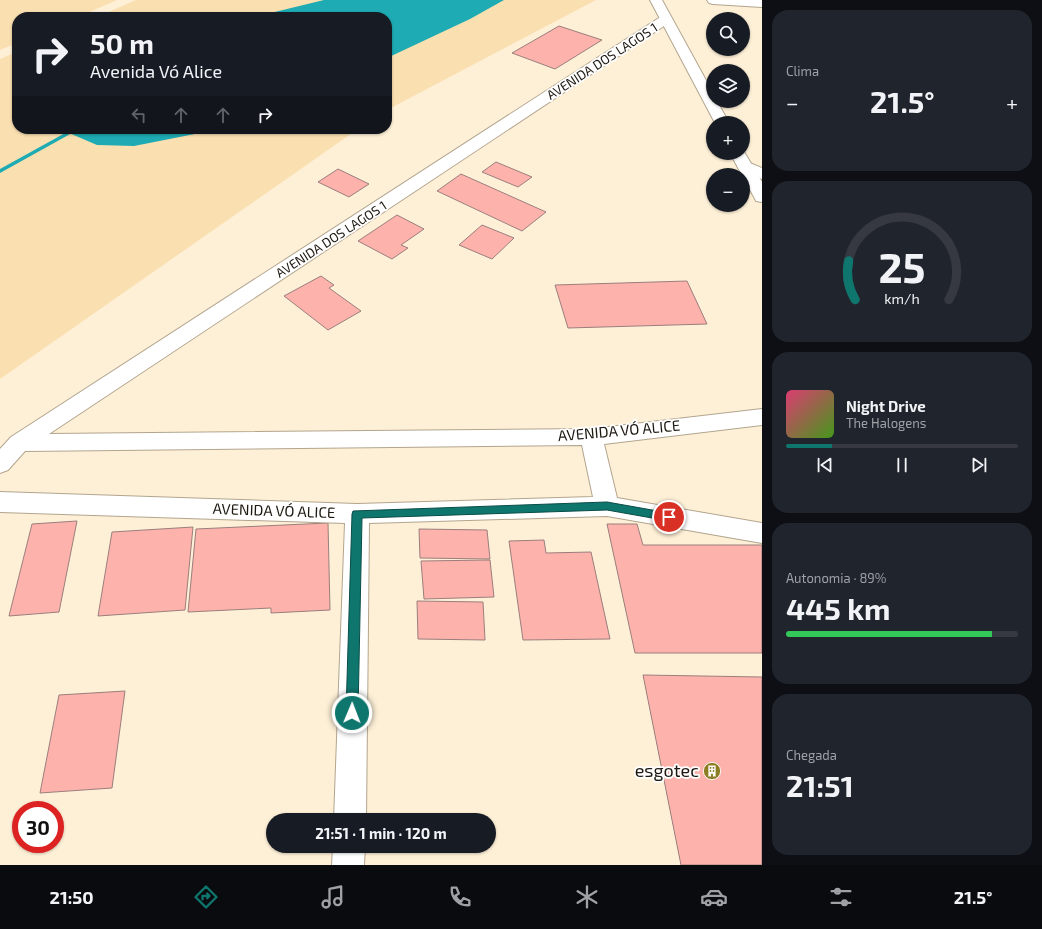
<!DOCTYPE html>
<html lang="pt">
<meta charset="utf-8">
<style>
body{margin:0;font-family:"Exo 2",sans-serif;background:#20242c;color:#f1f3f6;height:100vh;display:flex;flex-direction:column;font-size:15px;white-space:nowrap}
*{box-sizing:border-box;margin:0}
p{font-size:13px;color:#9ea1a6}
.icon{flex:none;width:22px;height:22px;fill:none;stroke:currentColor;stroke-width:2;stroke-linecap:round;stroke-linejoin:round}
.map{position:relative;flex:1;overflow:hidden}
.panel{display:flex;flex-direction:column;gap:10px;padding:10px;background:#0d0f14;width:280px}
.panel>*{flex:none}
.hud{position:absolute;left:12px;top:12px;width:380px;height:122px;border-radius:16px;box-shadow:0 1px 3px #0004;background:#171b24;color:#f1f3f6;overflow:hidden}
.tools{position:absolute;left:706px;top:12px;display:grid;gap:8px}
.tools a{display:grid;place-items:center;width:44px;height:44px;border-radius:50%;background:#171b24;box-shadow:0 1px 3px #0004;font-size:20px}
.speed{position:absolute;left:12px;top:801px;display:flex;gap:8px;font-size:20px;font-weight:700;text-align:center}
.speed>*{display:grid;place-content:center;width:52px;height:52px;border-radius:50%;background:#171b24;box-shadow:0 1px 3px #0004;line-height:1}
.speed .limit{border:6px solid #d22;background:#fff;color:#111}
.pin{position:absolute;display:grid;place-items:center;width:34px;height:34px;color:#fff;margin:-17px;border:2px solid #fff;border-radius:50%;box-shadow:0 1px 4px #0007}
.me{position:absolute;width:44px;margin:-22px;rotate:1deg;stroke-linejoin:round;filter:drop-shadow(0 0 3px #0008)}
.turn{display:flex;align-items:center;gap:14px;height:84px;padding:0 12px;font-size:18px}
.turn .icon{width:52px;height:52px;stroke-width:2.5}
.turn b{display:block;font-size:28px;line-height:34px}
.lanes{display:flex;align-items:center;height:38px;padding:0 12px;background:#0003;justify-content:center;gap:20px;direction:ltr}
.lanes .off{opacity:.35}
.big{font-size:30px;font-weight:700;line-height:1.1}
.panel .widget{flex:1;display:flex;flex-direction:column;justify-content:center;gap:6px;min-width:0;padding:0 14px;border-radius:16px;background:#20242c}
.panel .dial{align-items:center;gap:0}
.dial svg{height:104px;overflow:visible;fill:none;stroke:#363941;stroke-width:7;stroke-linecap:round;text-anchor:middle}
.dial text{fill:#f1f3f6;stroke:none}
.song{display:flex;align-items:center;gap:12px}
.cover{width:48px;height:48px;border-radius:6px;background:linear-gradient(135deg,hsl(340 70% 55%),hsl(100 70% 35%))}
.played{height:4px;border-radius:2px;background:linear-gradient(90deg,#0f766e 20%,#363941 20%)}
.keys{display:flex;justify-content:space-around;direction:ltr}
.heat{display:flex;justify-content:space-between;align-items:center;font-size:22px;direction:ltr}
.charge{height:6px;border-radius:3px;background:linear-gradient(90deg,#34c759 89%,#363941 0)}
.trip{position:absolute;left:266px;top:813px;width:230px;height:40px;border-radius:20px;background:#171b24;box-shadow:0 1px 3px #0004;font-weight:700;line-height:40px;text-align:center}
.tab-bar{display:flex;height:64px;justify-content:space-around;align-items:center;background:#090b0e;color:#9ea1a6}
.tab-bar .icon{width:28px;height:28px}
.tab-bar .current{color:#0f766e}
.tab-bar b{font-size:18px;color:#f1f3f6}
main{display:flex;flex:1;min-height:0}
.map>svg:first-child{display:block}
.green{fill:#fadfb0}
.water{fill:#1eabb3}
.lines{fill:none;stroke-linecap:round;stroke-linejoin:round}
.stream{fill:#1eabb3;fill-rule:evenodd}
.building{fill:#fdb2ac;stroke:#9b7e7c}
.minor-casing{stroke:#b2a58e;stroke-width:2}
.tertiary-casing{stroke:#b2a58e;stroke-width:2}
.minor{fill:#fff;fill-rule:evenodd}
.tertiary{fill:#fff;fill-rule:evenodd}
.route{fill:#0f766e;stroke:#0a4d48}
.labels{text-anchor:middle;stroke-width:3.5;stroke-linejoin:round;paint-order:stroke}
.far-street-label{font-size:13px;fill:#1d1810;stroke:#fff}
.street-label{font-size:15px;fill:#1d1810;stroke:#fff}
.near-poi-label{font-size:18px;fill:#1d1810;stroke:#fff;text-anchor:end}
</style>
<main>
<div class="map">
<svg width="762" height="865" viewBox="0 0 762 865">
<rect width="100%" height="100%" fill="#fef0d7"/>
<path class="green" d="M0,0H117L78,17H17V43L0,50Z
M136,0H596L387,110V17H97Z
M17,52V129H358L0,379V59Z"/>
<path class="water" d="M324,0H504L470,19L387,58V17H254Z
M69,129H213L205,132L134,146L97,145L69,133Z"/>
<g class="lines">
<path class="stream" d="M67,132L72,133L0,173V169Z"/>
</g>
<path class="building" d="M559,26L602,40L555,69L512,53Z
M496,162L532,177L518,187L482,172Z
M338,169L369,184L349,197L318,182Z
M461,174L546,212L522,231L437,191Z
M397,215L424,229L401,245L408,248L392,259L358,241Z
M482,225L514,238L492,259L459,245Z
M321,276L334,285L329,288L361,311L328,330L284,296Z
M687,281L707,324L568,328L555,285Z
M77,521L59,612L9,616L32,524Z
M328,523L330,610L271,613V608L188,612L196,529Z
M607,524H637L643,545H762V653H635Z
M193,527L185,610L98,616L112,532Z
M419,529L487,530L490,559L420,558Z
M544,540L546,553L591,552L610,639L523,640L509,541Z
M490,560L494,597L424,599L421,561Z
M417,601L483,602L485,640L418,639Z
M643,675L762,677V865H681Z
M125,691L112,788L40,793L59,695Z"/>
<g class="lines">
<defs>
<path id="minor" d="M707,0H762V7L713,4L709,3Z
M666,15L670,16L672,19L670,22L49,434L591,429L762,409V425L604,444L617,498L762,523V543L607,516L369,523L366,820H334L345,523L0,512V492L357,504L593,497L582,445L25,451L8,470L0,473V449L11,437L662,16Z
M745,161L762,168V179L739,169L737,166L739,163Z
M333,846H365L364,865H332Z"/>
<path id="tertiary" d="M650,0H662L713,93V101H717L729,123H715Z
M743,150L762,182V202L756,201L754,197L730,153H743Z"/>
</defs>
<use href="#minor" class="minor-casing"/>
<use href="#tertiary" class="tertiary-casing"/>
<use href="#minor" class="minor"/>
<use href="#tertiary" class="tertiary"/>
</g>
<path class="route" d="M607,502L669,513L672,514L674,517L672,520L669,521L607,510L362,518L358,713L356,717L352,719L348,717L346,713L352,514L353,511Z"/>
<defs>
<symbol id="building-disc" viewBox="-11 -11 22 22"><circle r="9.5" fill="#8c7d23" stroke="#fff"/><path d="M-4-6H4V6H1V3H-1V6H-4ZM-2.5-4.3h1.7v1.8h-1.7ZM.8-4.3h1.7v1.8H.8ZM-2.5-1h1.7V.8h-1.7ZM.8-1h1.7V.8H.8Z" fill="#fff"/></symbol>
</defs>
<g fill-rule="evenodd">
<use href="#building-disc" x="702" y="761" width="20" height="20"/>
</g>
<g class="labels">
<g class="far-street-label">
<text transform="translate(602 61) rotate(-33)" y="5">AVENIDA DOS LAGOS 1</text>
<text transform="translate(331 239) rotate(-33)" y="5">AVENIDA DOS LAGOS 1</text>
</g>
<g class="street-label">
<text transform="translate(619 431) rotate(-5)" y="5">AVENIDA VÓ ALICE</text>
<text transform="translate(274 511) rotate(2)" y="5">AVENIDA VÓ ALICE</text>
</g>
<g class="near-poi-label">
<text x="699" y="777">esgotec</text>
</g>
</g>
</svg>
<div class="tools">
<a><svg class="icon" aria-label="search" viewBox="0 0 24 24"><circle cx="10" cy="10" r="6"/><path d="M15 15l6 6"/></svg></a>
<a><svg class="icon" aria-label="layers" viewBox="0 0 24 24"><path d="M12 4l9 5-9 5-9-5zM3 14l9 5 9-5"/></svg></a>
<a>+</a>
<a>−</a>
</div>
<div class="speed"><div class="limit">30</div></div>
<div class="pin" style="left:669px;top:517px;background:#d93025"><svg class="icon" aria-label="arrive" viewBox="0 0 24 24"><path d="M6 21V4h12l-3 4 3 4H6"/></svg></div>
<svg class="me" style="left:352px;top:713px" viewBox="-20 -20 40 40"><circle r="17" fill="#0f766e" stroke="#fff" stroke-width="3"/><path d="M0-11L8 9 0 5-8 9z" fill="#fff"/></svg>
<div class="trip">21:51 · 1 min · 120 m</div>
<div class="hud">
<div class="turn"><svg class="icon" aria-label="right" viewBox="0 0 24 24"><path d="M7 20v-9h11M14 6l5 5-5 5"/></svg><div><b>50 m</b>Avenida Vó Alice</div></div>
<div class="lanes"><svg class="icon off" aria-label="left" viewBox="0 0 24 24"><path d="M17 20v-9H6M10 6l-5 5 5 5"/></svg><svg class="icon off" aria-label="ahead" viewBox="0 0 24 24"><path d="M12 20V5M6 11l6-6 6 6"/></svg><svg class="icon off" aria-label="ahead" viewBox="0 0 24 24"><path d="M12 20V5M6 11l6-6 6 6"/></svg><svg class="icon" aria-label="right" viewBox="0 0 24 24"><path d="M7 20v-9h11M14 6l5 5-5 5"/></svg></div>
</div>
</div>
<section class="panel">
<div class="widget"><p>Clima</p>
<div class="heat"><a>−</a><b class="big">21.5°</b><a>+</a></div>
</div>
<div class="widget dial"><svg viewBox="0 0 100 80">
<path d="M14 69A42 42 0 1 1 86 69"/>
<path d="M14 69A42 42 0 0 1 9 39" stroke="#0f766e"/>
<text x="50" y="56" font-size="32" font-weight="700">25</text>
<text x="50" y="72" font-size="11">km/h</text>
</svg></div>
<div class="widget">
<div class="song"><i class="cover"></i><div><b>Night Drive</b><p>The Halogens</p></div></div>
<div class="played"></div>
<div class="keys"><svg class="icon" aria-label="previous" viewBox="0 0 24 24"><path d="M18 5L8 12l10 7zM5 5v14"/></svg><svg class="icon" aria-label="pause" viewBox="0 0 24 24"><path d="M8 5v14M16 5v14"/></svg><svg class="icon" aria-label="next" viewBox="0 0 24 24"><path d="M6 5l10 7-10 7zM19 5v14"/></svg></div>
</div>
<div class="widget"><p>Autonomia · 89%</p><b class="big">445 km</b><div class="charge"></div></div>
<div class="widget"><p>Chegada</p><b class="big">21:51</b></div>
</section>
</main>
<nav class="tab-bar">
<b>21:50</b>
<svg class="icon current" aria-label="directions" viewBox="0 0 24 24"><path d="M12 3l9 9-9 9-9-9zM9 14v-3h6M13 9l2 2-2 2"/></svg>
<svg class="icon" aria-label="music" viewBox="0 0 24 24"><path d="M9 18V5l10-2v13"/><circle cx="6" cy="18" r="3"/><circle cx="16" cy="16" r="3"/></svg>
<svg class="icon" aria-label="phone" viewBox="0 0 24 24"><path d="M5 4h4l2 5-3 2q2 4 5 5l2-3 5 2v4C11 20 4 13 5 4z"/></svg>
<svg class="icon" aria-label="climate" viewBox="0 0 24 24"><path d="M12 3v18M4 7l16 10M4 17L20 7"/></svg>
<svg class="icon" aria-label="car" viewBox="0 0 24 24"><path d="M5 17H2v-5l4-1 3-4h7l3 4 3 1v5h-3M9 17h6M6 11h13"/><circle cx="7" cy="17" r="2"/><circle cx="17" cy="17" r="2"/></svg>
<svg class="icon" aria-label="filters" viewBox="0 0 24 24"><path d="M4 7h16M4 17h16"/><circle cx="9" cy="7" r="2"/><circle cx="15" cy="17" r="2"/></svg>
<b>21.5°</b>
</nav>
